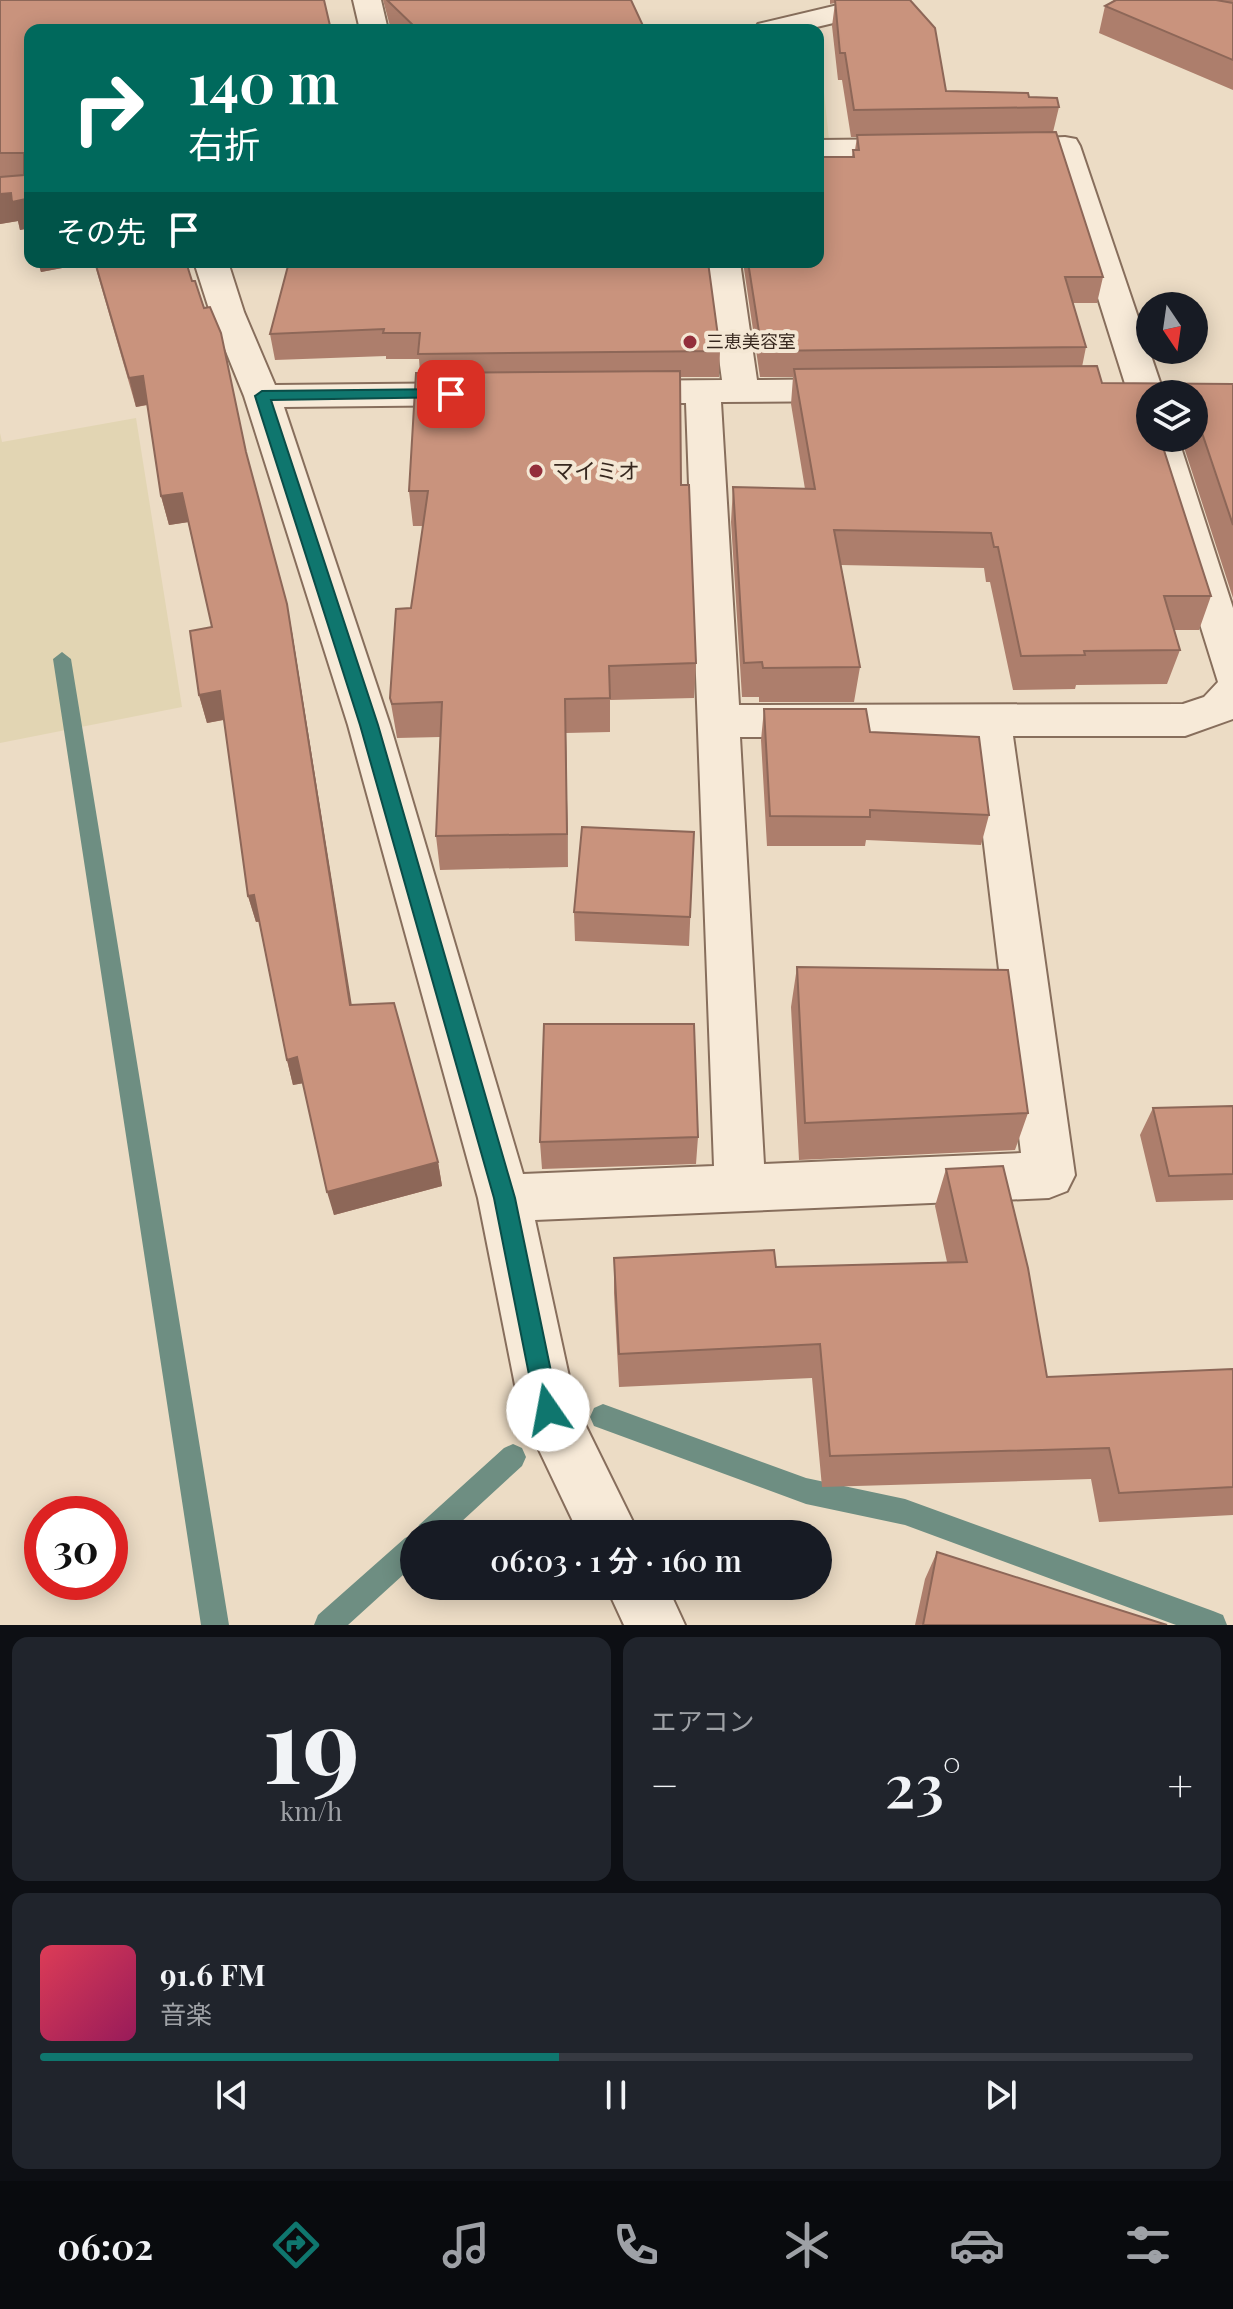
<!DOCTYPE html>
<html lang="ja">
<meta charset="utf-8">
<style>
body{margin:0;font-family:"Playfair Display","Noto Sans JP",serif;background:#20242c;color:#f1f3f6;height:100vh;display:flex;flex-direction:column;font-size:30px;white-space:nowrap}
*{box-sizing:border-box;margin:0}
p{font-size:26px;color:#9ea1a6}
.icon{flex:none;width:44px;height:44px;fill:none;stroke:currentColor;stroke-width:2;stroke-linecap:round;stroke-linejoin:round}
.map{position:relative;height:1625px;overflow:hidden}
.sheet{display:flex;flex-direction:column;gap:12px;padding:12px;background:#0d0f14;flex:1}
.sheet>*{flex:none}
.top-card{position:absolute;left:24px;top:24px;width:800px;height:244px;border-radius:16px;box-shadow:0 4px 20px #0003;background:#00695c;color:#fff;overflow:hidden}
.needle{width:52px;rotate:167deg}
.fabs{position:absolute;left:1136px;top:292px;display:grid;gap:16px}
.fabs a{display:grid;place-items:center;width:72px;height:72px;border-radius:50%;background:#171b24;box-shadow:0 4px 20px #0003;font-size:40px}
.speed{position:absolute;left:24px;top:1496px;display:flex;gap:16px;font-size:40px;font-weight:700;text-align:center}
.speed>*{display:grid;place-content:center;width:104px;height:104px;border-radius:50%;background:#171b24;box-shadow:0 4px 20px #0003;line-height:1}
.speed .limit{border:12px solid #d22;background:#fff;color:#111}
.pin{position:absolute;display:grid;place-items:center;width:68px;height:68px;color:#fff;margin:-34px;border-radius:16px;box-shadow:0 4px 12px #0006}
.me{position:absolute;width:88px;margin:-44px;rotate:348deg;stroke-linejoin:round;filter:drop-shadow(0 0 6px #0008)}
.turn{display:flex;align-items:center;gap:28px;height:168px;padding:0 32px;font-size:36px}
.turn .icon{width:104px;height:104px;stroke-width:2.5}
.turn b{display:block;font-size:56px;line-height:68px}
.then{display:flex;align-items:center;height:76px;padding:0 32px;background:#0003;gap:16px;font-size:30px}
.big{font-size:60px;font-weight:600;line-height:1.1}
.sheet .tile{flex:1;display:flex;flex-direction:column;justify-content:center;gap:12px;min-width:0;padding:0 28px;border-radius:16px;background:#20242c}
.sheet .dial{align-items:center;gap:0}
.dial b{font-size:104px;line-height:1}
.song{display:flex;align-items:center;gap:24px}
.cover{width:96px;height:96px;border-radius:12px;background:linear-gradient(135deg,hsl(350 70% 55%),hsl(330 70% 35%))}
.played{height:8px;border-radius:4px;background:linear-gradient(90deg,#0f766e 45%,#363941 45%)}
.keys{display:flex;justify-content:space-around;direction:ltr}
.heat{display:flex;justify-content:space-between;align-items:center;font-size:44px;direction:ltr}
.sheet .tiles{flex:1;display:grid;gap:12px;grid-template-columns:1fr 1fr}
.tile:last-child{grid-column:span 2}
.trip{position:absolute;left:400px;top:1520px;width:432px;height:80px;border-radius:40px;background:#171b24;box-shadow:0 4px 20px #0003;font-weight:600;line-height:80px;text-align:center}
.tab-bar{display:flex;height:128px;justify-content:space-around;align-items:center;background:#090b0e;color:#9ea1a6}
.tab-bar .icon{width:56px;height:56px}
.tab-bar .current{color:#0f766e}
.tab-bar b{font-size:36px;color:#f1f3f6}
.map>svg:first-child{display:block}
.farmland{fill:#e2d5b3}
.lines{fill:none;stroke-linecap:round;stroke-linejoin:round}
.stream{fill:#6e8e82;fill-rule:evenodd}
.street-casing{stroke:#876e5c;stroke-width:4}
.street{fill:#f7ead8;fill-rule:evenodd}
.wall{fill:#ad7e6c}
.shaded-wall{fill:#8d6758}
.building{fill:#c9937d;stroke:#8d6758;stroke-width:2}
.route{fill:#0f766e;stroke:#0a4d48;stroke-width:2}
.poi-dot{fill:#932e3b;stroke:#f4e7d4;stroke-width:3}
.labels{text-anchor:middle;stroke-width:8;stroke-linejoin:round;paint-order:stroke}
.far-poi-label{font-size:18px;fill:#37281f;stroke:#f4e7d4;text-anchor:start}
.poi-label{font-size:22px;fill:#37281f;stroke:#f4e7d4;text-anchor:start}
</style>
<div class="map">
<svg width="1233" height="1625" viewBox="0 0 1233 1625">
<rect width="100%" height="100%" fill="#ecdcc5"/>
<path class="farmland" d="M818,35L829,140H818Z
M136,418L182,707L0,743V433L2,442Z"/>
<g class="lines">
<path class="stream" d="M62,652L71,659L229,1625H201L53,659Z
M603,1404L806,1478L905,1499L1213,1611L1223,1615L1227,1625H1176L905,1525L806,1504L594,1426L590,1417L594,1408Z
M513,1444L522,1448L526,1457L522,1466L448,1534H414V1565L348,1625H314L318,1615L405,1538L414,1534H415L419,1525L504,1448Z"/>
<defs>
<path id="street" d="M353,0H381L388,30H360Z
M859,0H909L905,6L804,30H754L758,24Z
M1065,137L1076,139L1080,146L1164,394H1150V417L1137,414L1132,406L1053,155L989,154L985,147L989,140Z
M916,139L927,141L931,148L927,155L818,158V140Z
M194,262H228L244,312L275,385L476,383L489,386L494,394L489,402L476,405L284,407L390,725L523,1174L714,1166L686,403H620L607,400L602,392L607,384L620,381L722,380L706,262H740L757,380L852,379L865,382L870,390L865,398L852,401L721,402L739,705L1183,704L1204,697L1218,682L1142,438L1150,429V438H1178L1233,608V719L1185,736H1013L1075,1175L1067,1191L1049,1198L535,1220L575,1404L639,1534H579L520,1410L478,1198L348,725L244,396L210,312ZM971,736L1021,1153L764,1164L740,737Z
M606,1586H667L685,1625H624Z"/>
</defs>
<use href="#street" class="street-casing"/>
<use href="#street" class="street"/>
</g>
<path class="wall" d="M0,0L30,30V228L20,230L18,221L0,224Z
M383,0H631L645,30H395L390,26Z
M830,0H910L946,91L1029,97L1059,107L1053,132L1103,277L1097,303H1073L1086,347L1082,367L1102,383L1233,384V598L1181,438H1194V394H1150V438L1211,596L1199,630H1174L1180,650L1167,684L1076,685L1075,689L1013,690L990,582H986L984,568L841,565L860,667L854,702H759V697H742L731,522L733,487L805,489L791,404L793,377H760L743,262H818L852,157L853,150H855L857,137H851L842,80H838L832,26L835,3L830,4Z
M1114,0H1233V90L1099,33L1105,6Z
M38,262H186L246,452L292,632L351,1005L438,1162L442,1186L334,1215L303,1083L293,1085L287,1060L259,922H256L248,896L224,720L207,723L199,695L212,627L188,522L169,525L161,496L148,405L136,407L94,262L41,272Z
M289,262L720,351L719,377H681V485L696,663L694,698L610,700V732L566,733L568,867L440,870L436,836L440,737L397,738L390,698L411,608L423,526H413L409,491L420,373L419,359H386V356L275,360L270,334Z
M764,709L870,732L989,815L981,845L866,840L865,846H767L761,740Z
M694,832L689,946L575,941L574,912Z
M797,967L1028,1113L1015,1150L799,1160L791,1007Z
M1233,1106V1200L1156,1202L1140,1135L1153,1108Z
M698,1137L696,1164L542,1169L540,1142Z
M946,1169L1047,1377L1233,1369V1515L1099,1522L1091,1479L822,1487L812,1378L619,1387L614,1293V1258L776,1267L947,1262L935,1206Z
M937,1552L1167,1625H915L925,1579Z"/>
<path class="shaded-wall" d="M11,193L26,199L30,228L20,230L18,221L0,224V194Z
M38,262H94L41,272Z
M143,376L150,404L136,407L129,378Z
M182,493L189,522L169,525L161,496Z
M287,604L292,632L356,1031L350,1005Z
M220,691L227,719L207,723L199,695Z
M565,699L566,733L568,867L567,834Z
M254,895L261,921L256,922L248,896Z
M297,1057L304,1083L293,1085L287,1060Z
M438,1162L442,1186L334,1215L327,1192Z"/>
<path class="building" d="M0,0H324L331,30H30V224L26,199L12,202L11,193L0,194V177L24,175V153H0Z
M387,0H631L645,30H418Z
M835,0H910L935,28L946,91L1028,93L1029,97L1057,98L1059,107L854,110L845,53H840Z
M1116,0H1216L1233,3V60L1105,6Z
M1056,132L1103,277H1065L1086,347L762,351L748,262H818V157H854L853,150H859L857,135Z
M95,262H186L192,281H195L204,308L210,307L221,333L246,452L287,604L350,1005L394,1003L438,1162L327,1192L297,1057L287,1060L254,895L248,896L220,691L199,695L190,631L212,627L182,493L161,496L143,376L129,378Z
M289,262H708L720,351L418,354L420,333H383L384,329L270,334Z
M1097,366L1102,383L1233,384V525L1194,409V394H1161L1160,391L1158,394H1150V438H1160L1211,596H1164L1180,650L1084,651L1085,655L1021,656L998,547H994L991,533L834,530L860,667L763,668L762,662L744,663L733,487L815,489L794,369Z
M680,371L681,485H689L696,663L609,666L610,698L565,699L567,834L436,836L442,702L392,704L390,698L396,609L411,608L428,491H409L416,373Z
M764,709H866L870,732L979,737L989,815L870,810V817L770,816Z
M582,827L694,832L690,917L574,912Z
M797,967L1008,970L1028,1113L805,1123Z
M544,1024H694L698,1137L540,1142Z
M1233,1106V1174L1169,1176L1153,1108Z
M1003,1166L1028,1268L1047,1377L1233,1369V1487L1119,1493L1109,1448L830,1456L820,1344L619,1354L614,1258L774,1250L776,1267L967,1262L946,1169Z
M937,1552L1167,1625H923Z"/>
<path class="route" d="M451,389L458,394L456,397L271,400L378,725L515,1198L559,1410L556,1418L548,1421L539,1418L536,1410L494,1198L360,725L255,396L262,391Z"/>
<g class="poi-dot">
<circle cx="690" cy="342" r="8"/>
<circle cx="536" cy="471" r="8"/>
</g>
<g class="labels">
<g class="far-poi-label">
<text x="706" y="348">三恵美容室</text>
</g>
<g class="poi-label">
<text x="552" y="479">マイミオ</text>
</g>
</g>
</svg>
<div class="fabs">
<a><svg class="needle" viewBox="-14 -14 28 28"><path d="M0-13l5 13h-10z" fill="#e53935"/><path d="M0 13l5-13h-10z" fill="#9ea1a6"/></svg></a>
<a><svg class="icon" aria-label="layers" viewBox="0 0 24 24"><path d="M12 4l9 5-9 5-9-5zM3 14l9 5 9-5"/></svg></a>
</div>
<div class="speed"><div class="limit">30</div></div>
<div class="pin" style="left:451px;top:394px;background:#d93025"><svg class="icon" aria-label="arrive" viewBox="0 0 24 24"><path d="M6 21V4h12l-3 4 3 4H6"/></svg></div>
<svg class="me" style="left:548px;top:1410px" viewBox="-20 -20 40 40"><circle r="19" fill="#fff"/><path d="M0-13L10 11 0 6-10 11z" fill="#0f766e"/></svg>
<div class="trip">06:03 · 1 分 · 160 m</div>
<div class="top-card">
<div class="turn"><svg class="icon" aria-label="right" viewBox="0 0 24 24"><path d="M7 20v-9h11M14 6l5 5-5 5"/></svg><div><b>140 m</b>右折</div></div>
<div class="then">その先<svg class="icon" aria-label="arrive" viewBox="0 0 24 24"><path d="M6 21V4h12l-3 4 3 4H6"/></svg></div>
</div>
</div>
<section class="sheet">
<div class="tiles">
<div class="tile dial"><b>19</b><p>km/h</p></div>
<div class="tile"><p>エアコン</p>
<div class="heat"><a>−</a><b class="big">23°</b><a>+</a></div>
</div>
<div class="tile">
<div class="song"><i class="cover"></i><div><b>91.6 FM</b><p>音楽</p></div></div>
<div class="played"></div>
<div class="keys"><svg class="icon" aria-label="previous" viewBox="0 0 24 24"><path d="M18 5L8 12l10 7zM5 5v14"/></svg><svg class="icon" aria-label="pause" viewBox="0 0 24 24"><path d="M8 5v14M16 5v14"/></svg><svg class="icon" aria-label="next" viewBox="0 0 24 24"><path d="M6 5l10 7-10 7zM19 5v14"/></svg></div>
</div>
</div>
</section>
<nav class="tab-bar">
<b>06:02</b>
<svg class="icon current" aria-label="directions" viewBox="0 0 24 24"><path d="M12 3l9 9-9 9-9-9zM9 14v-3h6M13 9l2 2-2 2"/></svg>
<svg class="icon" aria-label="music" viewBox="0 0 24 24"><path d="M9 18V5l10-2v13"/><circle cx="6" cy="18" r="3"/><circle cx="16" cy="16" r="3"/></svg>
<svg class="icon" aria-label="phone" viewBox="0 0 24 24"><path d="M5 4h4l2 5-3 2q2 4 5 5l2-3 5 2v4C11 20 4 13 5 4z"/></svg>
<svg class="icon" aria-label="climate" viewBox="0 0 24 24"><path d="M12 3v18M4 7l16 10M4 17L20 7"/></svg>
<svg class="icon" aria-label="car" viewBox="0 0 24 24"><path d="M5 17H2v-5l4-1 3-4h7l3 4 3 1v5h-3M9 17h6M6 11h13"/><circle cx="7" cy="17" r="2"/><circle cx="17" cy="17" r="2"/></svg>
<svg class="icon" aria-label="filters" viewBox="0 0 24 24"><path d="M4 7h16M4 17h16"/><circle cx="9" cy="7" r="2"/><circle cx="15" cy="17" r="2"/></svg>
</nav>
